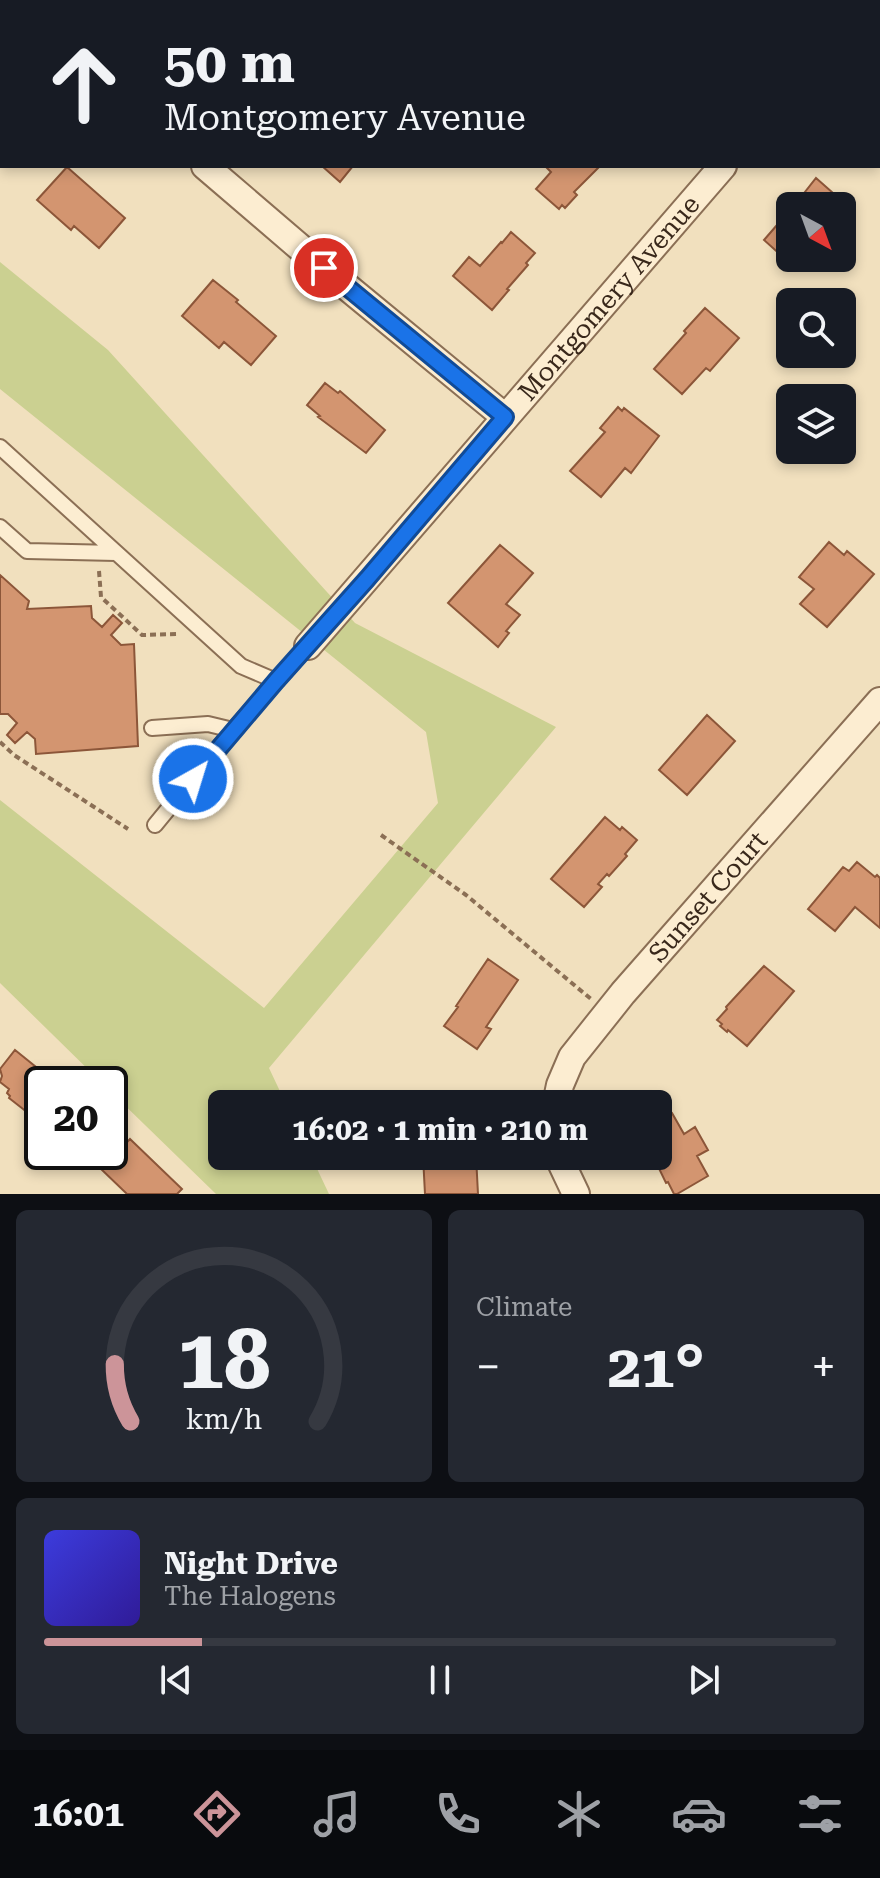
<!DOCTYPE html>
<meta charset="utf-8">
<style>
body{margin:0;font-family:"Roboto Serif",serif;background:#242831;color:#f1f3f6;height:100vh;display:flex;flex-direction:column;font-size:30px;white-space:nowrap}
*{box-sizing:border-box;margin:0}
p{font-size:26px;color:#9ea1a6}
.icon{flex:none;width:44px;height:44px;fill:none;stroke:currentColor;stroke-width:2;stroke-linecap:round;stroke-linejoin:round}
.map{position:relative;height:1194px;overflow:hidden}
.sheet{display:flex;flex-direction:column;gap:16px;padding:16px;background:#0d0f14;flex:1}
.sheet>*{flex:none}
.guide{position:absolute;left:0px;top:0px;width:880px;height:168px;box-shadow:0 4px 12px #0003;background:#171b24;color:#f1f3f6;overflow:hidden}
.needle{width:52px;rotate:139deg}
.buttons{position:absolute;left:776px;top:192px;display:grid;gap:16px}
.buttons a{display:grid;place-items:center;width:80px;height:80px;border-radius:12px;background:#171b24;box-shadow:0 4px 12px #0003;font-size:40px}
.speed{position:absolute;left:24px;top:1066px;display:flex;gap:16px;font-size:40px;font-weight:700;text-align:center}
.speed>*{display:grid;place-content:center;width:104px;height:104px;border-radius:50%;background:#171b24;box-shadow:0 4px 12px #0003;line-height:1}
.speed .limit{border:4px solid #111;border-radius:12px;background:#fff;color:#111}
.pin{position:absolute;display:grid;place-items:center;width:68px;height:68px;color:#fff;margin:-34px;border:4px solid #fff;border-radius:50%;box-shadow:0 2px 8px #0007}
.me{position:absolute;width:88px;margin:-44px;rotate:39deg;stroke-linejoin:round;filter:drop-shadow(0 0 6px #0008)}
.turn{display:flex;align-items:center;gap:28px;height:168px;padding:0 32px;font-size:36px}
.turn .icon{width:104px;height:104px;stroke-width:2.5}
.turn b{display:block;font-size:56px;line-height:68px}
.big{font-size:60px;font-weight:700;line-height:1.1}
.sheet .widget{flex:1;display:flex;flex-direction:column;justify-content:center;gap:12px;min-width:0;padding:0 28px;border-radius:12px;background:#242831}
.sheet .dial{align-items:center;gap:0}
.dial svg{height:208px;overflow:visible;fill:none;stroke:#363941;stroke-width:7;stroke-linecap:round;text-anchor:middle}
.dial text{fill:#f1f3f6;stroke:none}
.song{display:flex;align-items:center;gap:24px}
.cover{width:96px;height:96px;border-radius:12px;background:linear-gradient(135deg,hsl(240 70% 55%),hsl(250 70% 35%))}
.played{height:8px;border-radius:4px;background:linear-gradient(90deg,#cc9499 20%,#363941 20%)}
.keys{display:flex;justify-content:space-around;direction:ltr}
.heat{display:flex;justify-content:space-between;align-items:center;font-size:44px;direction:ltr}
.sheet .tiles{flex:1;display:grid;gap:16px;grid-template-columns:1fr 1fr}
.widget:last-child{grid-column:span 2}
.trip{position:absolute;left:208px;top:1090px;width:464px;height:80px;border-radius:12px;background:#171b24;box-shadow:0 4px 12px #0003;font-weight:700;line-height:80px;text-align:center}
.dock{display:flex;height:128px;justify-content:space-around;align-items:center;background:#090b0e;color:#9ea1a6}
.dock .icon{width:56px;height:56px}
.dock .active{color:#cc9499}
.dock b{font-size:36px;color:#f1f3f6}
.map>svg:first-child{display:block}
.green{fill:#cbd091}
.building{fill:#d39570;stroke:#8c5639;stroke-width:2}
.lines{fill:none;stroke-linecap:round;stroke-linejoin:round}
.service-casing{stroke:#8b6f55;stroke-width:18}
.minor-casing{stroke:#8b6f55;stroke-width:30}
.path{stroke:#8b6f55;stroke-width:4;stroke-dasharray:6 4;stroke-linecap:butt}
.service{stroke:#fcedd1;stroke-width:14}
.minor{stroke:#fcedd1;stroke-width:26}
.route-casing{stroke:#114b97;stroke-width:20}
.route{stroke:#1a73e8;stroke-width:14}
.labels{text-anchor:middle;stroke-width:8;stroke-linejoin:round;paint-order:stroke}
.street-label{font-size:26px;fill:#39281b;stroke:#f8eace}
</style>
<div class="map">
<svg width="880" height="1194" viewBox="0 0 880 1194">
<rect width="100%" height="100%" fill="#f1e0be"/>
<path class="green" d="M0,262L108,350L355,623L556,727L269,1068L286,1104H222V1156H311L329,1194H216L110,1091V1084H103L0,983V800L264,1008L438,803L426,732L0,389Z"/>
<path class="building" d="M322,166H353L340,182Z
M545,166H599V167L574,192L577,195L565,208L562,205L559,209L536,189L551,172Z
M67,167L125,218L99,248L74,226L71,230L37,200Z
M816,178L850,208L842,217V206H794Z
M790,210V258H799L793,266L764,240Z
M511,232L535,253L526,263L528,265L507,289L509,290L492,310L453,276L469,257L480,266L501,242L502,243Z
M213,280L238,300L236,302L276,336L251,365L224,342L219,348L182,316Z
M705,308L739,338L710,371L706,368L682,394L654,369L686,333L684,331Z
M325,383L338,393L340,391L385,430L366,453L318,417L320,416L307,405Z
M618,407L622,411L624,408L659,436L631,473L625,468L601,497L570,471L605,432L600,428Z
M829,542L844,555L847,551L874,574L827,627L800,604L814,589L799,577Z
M500,545L533,573L506,604L520,615L506,631L509,633L498,647L448,603Z
M0,575L29,601L27,609L91,606L92,618L102,627L113,615L122,623L111,635L121,645L134,644L138,746L36,754L35,739L27,732L15,743L7,735L17,723L8,714H0Z
M707,715L735,741L687,795L659,770Z
M605,817L620,830L622,827L637,840L625,854L627,856L609,876L607,874L598,884L602,887L584,907L551,879Z
M857,862L875,877L877,875L880,878V928L855,907L835,931L808,909L843,867L849,871Z
M488,959L518,980L486,1027L491,1029L477,1049L444,1026L458,1007L456,1006Z
M764,966L794,991L747,1046L728,1030L727,1032L720,1026L722,1024L717,1020L727,1009L726,1007Z
M15,1050L51,1079L57,1072L72,1084H42V1121L39,1118L37,1120L9,1098L10,1096L7,1093L9,1089L0,1082L2,1076L0,1069Z
M672,1113L684,1134L695,1127L708,1150L697,1156L708,1176L677,1194H674L668,1182L666,1183L653,1156H658V1121Z
M130,1139L182,1189L177,1194H127L101,1169Z
M423,1156H476L478,1194H425Z"/>
<g class="lines">
<defs>
<path id="service" d="M0,447L241,666L276,681
M0,527L27,551L116,553
M152,728L208,724L233,730
M155,825L233,730L308,646"/>
<g id="minor">
<path d="M11,0L13,2"/>
<path d="M736,0L738,2"/>
<path d="M865,2L866,0"/>
<path d="M205,166L324,268L505,417"/>
<path id="s1" d="M308,646L723,166"/>
<path id="s2" d="M556,1104L560,1085L572,1057L623,993L880,701"/>
<path d="M558,1156L576,1194"/>
</g>
</defs>
<use href="#service" class="service-casing"/>
<use href="#minor" class="minor-casing"/>
<path class="path" d="M99,571L101,597L142,635L178,634
M0,742L14,755L128,829
M381,835L466,895L591,999"/>
<use href="#service" class="service"/>
<use href="#minor" class="minor"/>
</g>
<g class="lines">
<defs>
<path id="route" d="M193,779L276,681L367,579L505,417L324,268"/>
</defs>
<use href="#route" class="route-casing"/>
<use href="#route" class="route"/>
</g>
<g class="labels">
<g class="street-label">
<text dy="9" stroke="none"><textPath href="#s1" startOffset="460">Montgomery Avenue</textPath></text>
<text dy="9" stroke="none"><textPath href="#s2" startOffset="260">Sunset Court</textPath></text>
</g>
</g>
</svg>
<div class="buttons">
<a><svg class="needle" viewBox="-14 -14 28 28"><path d="M0-13l5 13h-10z" fill="#e53935"/><path d="M0 13l5-13h-10z" fill="#9ea1a6"/></svg></a>
<a><svg class="icon" aria-label="search" viewBox="0 0 24 24"><circle cx="10" cy="10" r="6"/><path d="M15 15l6 6"/></svg></a>
<a><svg class="icon" aria-label="layers" viewBox="0 0 24 24"><path d="M12 4l9 5-9 5-9-5zM3 14l9 5 9-5"/></svg></a>
</div>
<div class="speed"><div class="limit">20</div></div>
<div class="pin" style="left:324px;top:268px;background:#d93025"><svg class="icon" aria-label="arrive" viewBox="0 0 24 24"><path d="M6 21V4h12l-3 4 3 4H6"/></svg></div>
<svg class="me" style="left:193px;top:779px" viewBox="-20 -20 40 40"><circle r="17" fill="#1a73e8" stroke="#fff" stroke-width="3"/><path d="M0-11L8 9 0 5-8 9z" fill="#fff"/></svg>
<div class="trip">16:02 · 1 min · 210 m</div>
<div class="guide">
<div class="turn"><svg class="icon" aria-label="ahead" viewBox="0 0 24 24"><path d="M12 20V5M6 11l6-6 6 6"/></svg><div><b>50 m</b>Montgomery Avenue</div></div>
</div>
</div>
<section class="sheet">
<div class="tiles">
<div class="widget dial"><svg viewBox="0 0 100 80">
<path d="M14 69A42 42 0 1 1 86 69"/>
<path d="M14 69A42 42 0 0 1 8 47" stroke="#cc9499"/>
<text x="50" y="56" font-size="32" font-weight="700">18</text>
<text x="50" y="72" font-size="11">km/h</text>
</svg></div>
<div class="widget"><p>Climate</p>
<div class="heat"><a>−</a><b class="big">21°</b><a>+</a></div>
</div>
<div class="widget">
<div class="song"><i class="cover"></i><div><b>Night Drive</b><p>The Halogens</p></div></div>
<div class="played"></div>
<div class="keys"><svg class="icon" aria-label="previous" viewBox="0 0 24 24"><path d="M18 5L8 12l10 7zM5 5v14"/></svg><svg class="icon" aria-label="pause" viewBox="0 0 24 24"><path d="M8 5v14M16 5v14"/></svg><svg class="icon" aria-label="next" viewBox="0 0 24 24"><path d="M6 5l10 7-10 7zM19 5v14"/></svg></div>
</div>
</div>
</section>
<nav class="dock">
<b>16:01</b>
<svg class="icon active" aria-label="directions" viewBox="0 0 24 24"><path d="M12 3l9 9-9 9-9-9zM9 14v-3h6M13 9l2 2-2 2"/></svg>
<svg class="icon" aria-label="music" viewBox="0 0 24 24"><path d="M9 18V5l10-2v13"/><circle cx="6" cy="18" r="3"/><circle cx="16" cy="16" r="3"/></svg>
<svg class="icon" aria-label="phone" viewBox="0 0 24 24"><path d="M5 4h4l2 5-3 2q2 4 5 5l2-3 5 2v4C11 20 4 13 5 4z"/></svg>
<svg class="icon" aria-label="climate" viewBox="0 0 24 24"><path d="M12 3v18M4 7l16 10M4 17L20 7"/></svg>
<svg class="icon" aria-label="car" viewBox="0 0 24 24"><path d="M5 17H2v-5l4-1 3-4h7l3 4 3 1v5h-3M9 17h6M6 11h13"/><circle cx="7" cy="17" r="2"/><circle cx="17" cy="17" r="2"/></svg>
<svg class="icon" aria-label="filters" viewBox="0 0 24 24"><path d="M4 7h16M4 17h16"/><circle cx="9" cy="7" r="2"/><circle cx="15" cy="17" r="2"/></svg>
</nav>
